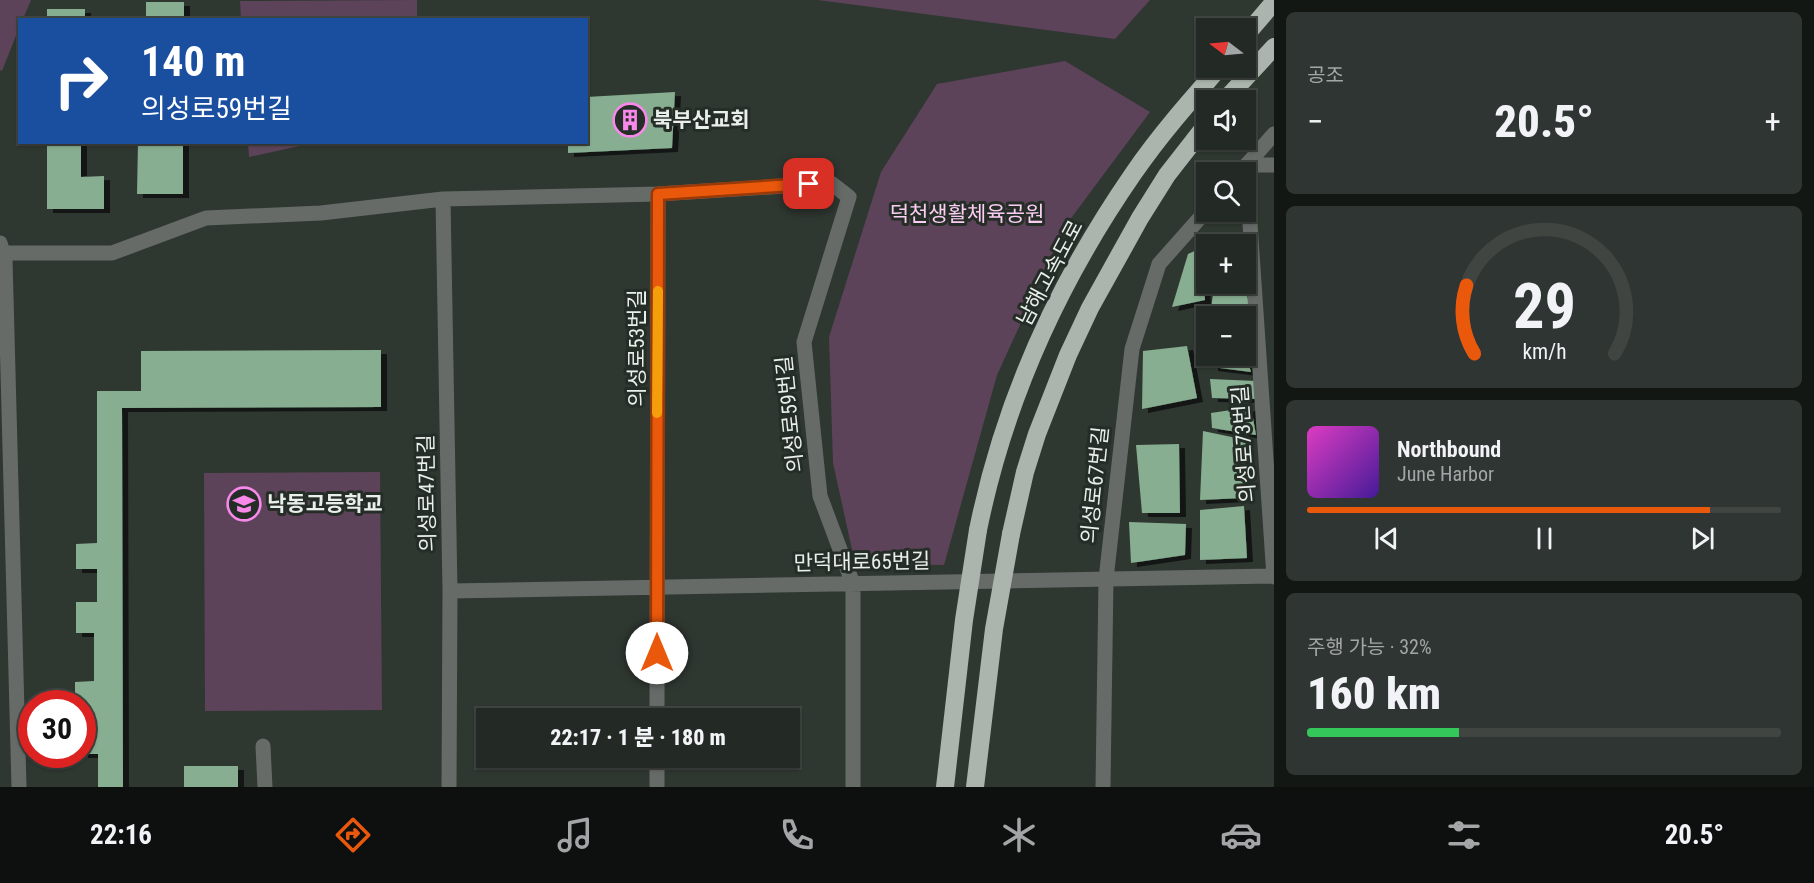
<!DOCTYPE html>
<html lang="ko">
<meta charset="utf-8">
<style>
body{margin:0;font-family:"Roboto Condensed","Noto Sans KR",sans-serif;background:#2f3532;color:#f1f3f6;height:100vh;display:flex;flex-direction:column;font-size:22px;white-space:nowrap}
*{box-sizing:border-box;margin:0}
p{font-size:20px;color:#a3a6a7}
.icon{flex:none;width:33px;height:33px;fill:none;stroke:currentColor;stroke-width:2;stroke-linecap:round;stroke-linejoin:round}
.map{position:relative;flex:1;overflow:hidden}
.details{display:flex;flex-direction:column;gap:12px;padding:12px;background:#131714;width:540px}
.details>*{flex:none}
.banner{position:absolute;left:18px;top:18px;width:570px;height:126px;border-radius:0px;box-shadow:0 2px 4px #0004,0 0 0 2px #404542;background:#1a4fa0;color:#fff;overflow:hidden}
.needle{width:39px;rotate:286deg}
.controls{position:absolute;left:1196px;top:18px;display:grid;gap:12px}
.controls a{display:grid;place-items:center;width:60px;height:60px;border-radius:0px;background:#232925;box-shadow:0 2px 4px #0004,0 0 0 2px #404542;font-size:30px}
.speed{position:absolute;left:18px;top:690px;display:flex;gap:12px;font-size:30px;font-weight:700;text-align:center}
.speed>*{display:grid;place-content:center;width:78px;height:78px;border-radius:50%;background:#232925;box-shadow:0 2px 4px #0004,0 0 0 2px #404542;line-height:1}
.speed .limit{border:9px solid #d22;background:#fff;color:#111}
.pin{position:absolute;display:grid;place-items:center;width:51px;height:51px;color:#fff;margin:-26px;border-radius:12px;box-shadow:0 3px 9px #0006}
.me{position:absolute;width:66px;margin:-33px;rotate:0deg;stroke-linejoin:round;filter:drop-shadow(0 0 4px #0008)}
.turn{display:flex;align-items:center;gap:21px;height:126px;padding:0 24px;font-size:27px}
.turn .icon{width:78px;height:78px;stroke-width:2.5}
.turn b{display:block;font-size:42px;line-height:51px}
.big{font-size:45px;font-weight:800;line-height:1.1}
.details .card{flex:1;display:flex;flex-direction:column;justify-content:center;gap:9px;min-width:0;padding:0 21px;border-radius:9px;background:#2f3532}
.details .dial{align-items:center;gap:0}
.dial svg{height:156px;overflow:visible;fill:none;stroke:#404542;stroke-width:7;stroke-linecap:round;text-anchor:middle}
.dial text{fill:#f1f3f6;stroke:none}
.song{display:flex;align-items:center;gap:18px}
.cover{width:72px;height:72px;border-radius:9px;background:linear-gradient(135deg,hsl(310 70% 55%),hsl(260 70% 35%))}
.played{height:6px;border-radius:3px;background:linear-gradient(90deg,#ea580c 85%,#404542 85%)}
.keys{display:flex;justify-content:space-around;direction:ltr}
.heat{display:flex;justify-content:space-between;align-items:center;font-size:33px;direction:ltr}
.charge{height:9px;border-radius:4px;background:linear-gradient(90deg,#34c759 32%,#404542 0)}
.trip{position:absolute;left:476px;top:708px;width:324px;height:60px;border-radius:0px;background:#232925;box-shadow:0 2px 4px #0004,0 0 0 2px #404542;font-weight:800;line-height:60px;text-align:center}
.tabs{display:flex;height:96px;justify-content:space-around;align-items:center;background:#0e100f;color:#a3a6a7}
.tabs .icon{width:42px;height:42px}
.tabs .selected{color:#ea580c}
.tabs b{font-size:27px;color:#f1f3f6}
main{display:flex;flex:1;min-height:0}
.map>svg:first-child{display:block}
.green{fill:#5d4359}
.building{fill:#87ae90;filter:url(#shadow)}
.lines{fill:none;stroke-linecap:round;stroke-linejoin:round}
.minor{stroke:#676b68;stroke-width:15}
.highway{stroke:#abb4ad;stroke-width:18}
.highway-bridge{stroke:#abb4ad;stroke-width:18}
.route-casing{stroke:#983908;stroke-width:15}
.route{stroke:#ea580c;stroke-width:10}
.slow{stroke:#f59e0b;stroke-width:10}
.labels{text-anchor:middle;stroke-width:6;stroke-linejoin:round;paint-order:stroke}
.poi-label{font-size:21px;font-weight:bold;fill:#eaefeb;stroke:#252d27;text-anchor:start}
.park-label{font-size:21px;fill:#fbcdf3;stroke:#252d27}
.street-label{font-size:21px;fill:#eaefeb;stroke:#252d27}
</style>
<main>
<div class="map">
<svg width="1274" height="787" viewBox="0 0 1274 787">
<defs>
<filter id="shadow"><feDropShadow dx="6" dy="4" stdDeviation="0" flood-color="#0009"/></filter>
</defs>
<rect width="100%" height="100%" fill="#2f3731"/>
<path class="green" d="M0,0H31L23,19L20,20L19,28L2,71L0,70Z
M417,0V19H241L240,1Z
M818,0H1150L1115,39Z
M1065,61L1150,112L1066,225L997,375L944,565L855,563L833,463L829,337L881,172L937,84Z
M248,142H313V143L249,157Z
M380,472L382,710L205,711L204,473Z"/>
<path class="building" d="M146,2H184V20H146Z
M47,9H85V20H47Z
M675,92L672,148L568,153V142H586V97Z
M47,142H81V177L104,176V209H47Z
M138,142H183V194H137Z
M1201,248L1205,300L1172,307L1188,254Z
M1214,286H1244L1252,313H1246L1253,337L1245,338V316H1236V315L1245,313L1211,309Z
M1187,346L1197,398L1142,409L1143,351Z
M381,350V407L122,408L123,787H98V754H82V704H75V682L94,681V633H76V602H97V569H76V544L97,543V391H141V351Z
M1245,351L1251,372L1212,367L1213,356H1245Z
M1210,379L1256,381V399L1212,398Z
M1251,407L1256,435L1212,428L1211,413Z
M1203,431L1246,440L1243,498L1200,500Z
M1179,444L1180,513H1142L1136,445Z
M1244,506L1247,558L1200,560V510Z
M1129,522L1186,524L1185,555L1131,563Z
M184,766H238V787H184Z"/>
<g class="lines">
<path class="minor" d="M1274,165H1246L1274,577
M1242,170L1274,134
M443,199L450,591L449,787
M0,243L5,259L19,787
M3,253H112L206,218L321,213L443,199L658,194L831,183L849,197L804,342L820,496L853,584V787
M450,591L1274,576
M657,718L658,194
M263,746L265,787
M657,758V787
M1103,787L1106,579L1132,349L1159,264L1206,211"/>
<path class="highway" d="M1245,36L1274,2
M1225,100L1274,47
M978,530C1004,402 1059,281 1133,174C1159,136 1189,102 1219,68
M1011,534L1025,472L1037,434L1068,355L1090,308L1140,218L1167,175L1206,125"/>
<path class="highway-bridge" d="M945,787L964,620L978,530
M975,787L994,629L1011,534"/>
</g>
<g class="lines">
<defs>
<path id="route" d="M657,653L658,194L809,184"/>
</defs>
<use href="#route" class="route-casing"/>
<use href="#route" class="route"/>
<path class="slow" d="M657,413L658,291"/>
</g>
<defs>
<symbol id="building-ring" viewBox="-11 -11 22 22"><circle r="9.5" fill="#252d27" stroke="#f888ea" stroke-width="1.5"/><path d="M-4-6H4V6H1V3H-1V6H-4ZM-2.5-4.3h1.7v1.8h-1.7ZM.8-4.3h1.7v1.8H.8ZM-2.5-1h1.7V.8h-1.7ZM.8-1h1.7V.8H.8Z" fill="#f888ea"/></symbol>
<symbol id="school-ring" viewBox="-11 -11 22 22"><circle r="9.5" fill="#252d27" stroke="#f888ea" stroke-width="1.5"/><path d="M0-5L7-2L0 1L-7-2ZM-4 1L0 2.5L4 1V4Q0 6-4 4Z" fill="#f888ea"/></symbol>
</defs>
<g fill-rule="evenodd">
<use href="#building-ring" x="611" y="101" width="38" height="38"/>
<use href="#school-ring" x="225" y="485" width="38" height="38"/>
</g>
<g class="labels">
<g class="poi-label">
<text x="653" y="127">북부산교회</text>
<text x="267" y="511">낙동고등학교</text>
</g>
<g class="park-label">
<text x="967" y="221">덕천생활체육공원</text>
</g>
<g class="street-label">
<text transform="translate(1050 273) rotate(-62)" y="7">남해고속도로</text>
<text transform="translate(637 348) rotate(-90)" y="7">의성로53번길</text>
<text transform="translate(790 414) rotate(-96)" y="7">의성로59번길</text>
<text transform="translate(1244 444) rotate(-94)" y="7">의성로73번길</text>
<text transform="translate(1095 485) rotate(-84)" y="7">의성로67번길</text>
<text transform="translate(427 493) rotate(-91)" y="7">의성로47번길</text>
<text transform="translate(862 562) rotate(-1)" y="7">만덕대로65번길</text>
</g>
</g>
</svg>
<div class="controls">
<a><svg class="needle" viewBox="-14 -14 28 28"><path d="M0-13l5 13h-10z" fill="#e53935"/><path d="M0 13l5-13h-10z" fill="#a3a6a7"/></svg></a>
<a><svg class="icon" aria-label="sound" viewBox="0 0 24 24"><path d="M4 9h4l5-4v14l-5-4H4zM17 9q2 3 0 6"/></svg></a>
<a><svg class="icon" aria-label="search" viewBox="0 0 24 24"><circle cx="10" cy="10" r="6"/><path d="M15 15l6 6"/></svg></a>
<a>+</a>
<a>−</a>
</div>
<div class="speed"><div class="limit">30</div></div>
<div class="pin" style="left:809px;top:184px;background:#d93025"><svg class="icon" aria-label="arrive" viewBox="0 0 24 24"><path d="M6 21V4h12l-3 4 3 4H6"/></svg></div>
<svg class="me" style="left:657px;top:653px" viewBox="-20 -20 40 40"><circle r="19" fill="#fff"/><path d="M0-13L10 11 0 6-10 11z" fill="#ea580c"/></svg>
<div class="trip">22:17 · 1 분 · 180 m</div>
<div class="banner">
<div class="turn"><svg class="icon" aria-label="right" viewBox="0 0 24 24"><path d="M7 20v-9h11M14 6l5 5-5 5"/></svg><div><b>140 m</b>의성로59번길</div></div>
</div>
</div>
<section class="details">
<div class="card"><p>공조</p>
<div class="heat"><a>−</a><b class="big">20.5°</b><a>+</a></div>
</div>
<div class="card dial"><svg viewBox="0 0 100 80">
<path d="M14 69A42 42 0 1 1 86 69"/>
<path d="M14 69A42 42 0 0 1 10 34" stroke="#ea580c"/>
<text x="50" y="56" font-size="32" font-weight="700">29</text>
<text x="50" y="72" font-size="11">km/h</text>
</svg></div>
<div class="card">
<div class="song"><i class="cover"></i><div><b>Northbound</b><p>June Harbor</p></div></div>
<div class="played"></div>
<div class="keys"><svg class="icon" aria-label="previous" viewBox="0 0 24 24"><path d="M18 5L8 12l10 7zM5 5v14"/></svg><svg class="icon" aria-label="pause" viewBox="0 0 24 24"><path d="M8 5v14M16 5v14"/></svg><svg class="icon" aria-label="next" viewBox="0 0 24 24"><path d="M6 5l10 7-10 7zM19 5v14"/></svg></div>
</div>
<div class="card"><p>주행 가능 · 32%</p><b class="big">160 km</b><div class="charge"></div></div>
</section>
</main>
<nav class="tabs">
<b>22:16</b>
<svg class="icon selected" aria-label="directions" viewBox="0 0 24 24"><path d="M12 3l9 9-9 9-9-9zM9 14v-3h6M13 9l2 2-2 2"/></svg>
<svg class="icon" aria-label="music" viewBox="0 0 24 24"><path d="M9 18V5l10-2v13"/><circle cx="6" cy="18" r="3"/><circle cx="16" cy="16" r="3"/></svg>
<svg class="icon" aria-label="phone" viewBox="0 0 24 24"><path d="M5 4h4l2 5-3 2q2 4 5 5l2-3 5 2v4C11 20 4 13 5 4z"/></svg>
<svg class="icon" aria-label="climate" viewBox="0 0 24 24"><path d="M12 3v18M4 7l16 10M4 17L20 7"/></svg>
<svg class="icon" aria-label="car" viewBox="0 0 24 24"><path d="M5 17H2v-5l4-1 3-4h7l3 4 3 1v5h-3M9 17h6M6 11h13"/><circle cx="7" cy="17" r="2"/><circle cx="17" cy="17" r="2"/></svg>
<svg class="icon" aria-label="filters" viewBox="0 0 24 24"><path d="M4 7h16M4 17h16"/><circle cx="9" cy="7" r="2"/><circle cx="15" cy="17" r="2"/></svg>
<b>20.5°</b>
</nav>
